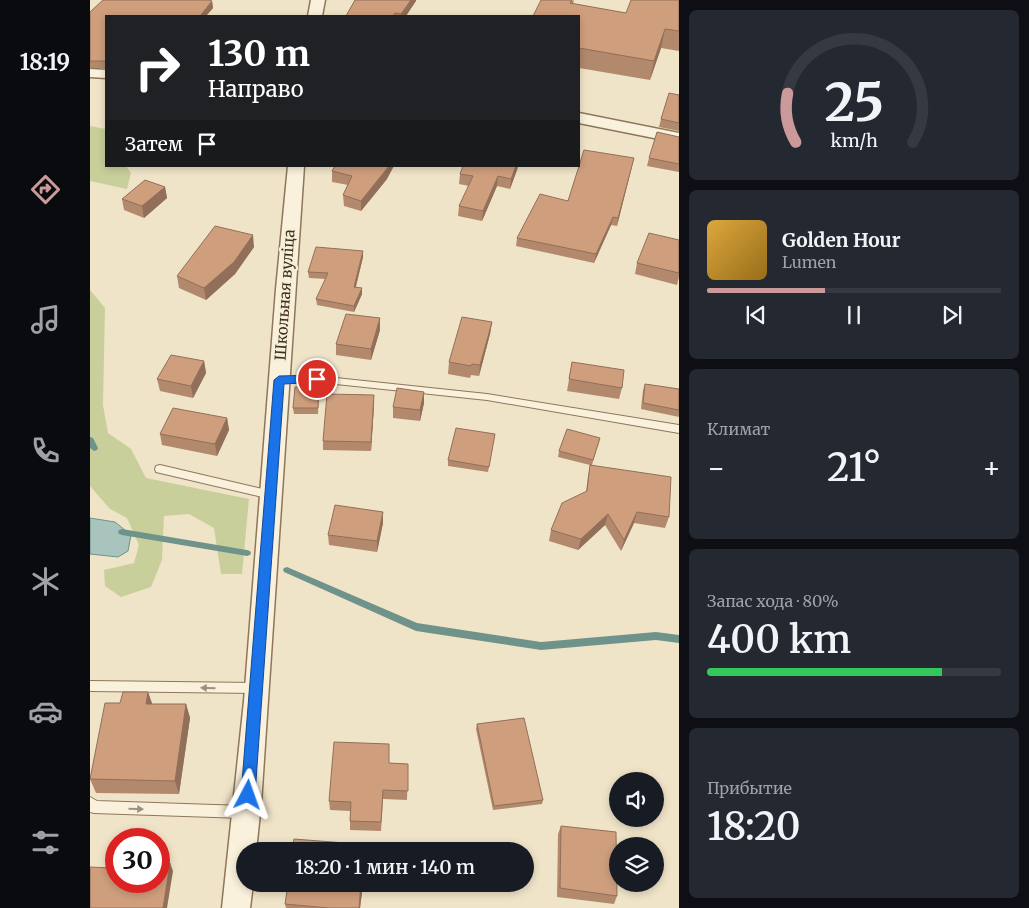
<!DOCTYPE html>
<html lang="ru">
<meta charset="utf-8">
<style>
body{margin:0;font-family:Merriweather,serif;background:#242831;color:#f1f3f6;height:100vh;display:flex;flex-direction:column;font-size:19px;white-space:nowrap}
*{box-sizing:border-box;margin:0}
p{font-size:16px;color:#9ea1a6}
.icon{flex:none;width:28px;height:28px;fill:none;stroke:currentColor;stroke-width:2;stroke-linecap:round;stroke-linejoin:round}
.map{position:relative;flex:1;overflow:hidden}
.side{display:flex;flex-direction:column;gap:10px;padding:10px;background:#0d0f14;width:350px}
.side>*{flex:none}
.banner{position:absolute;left:15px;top:15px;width:475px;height:152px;border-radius:0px;box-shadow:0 2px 8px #0003;background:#202124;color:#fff;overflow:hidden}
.fabs{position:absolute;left:519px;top:772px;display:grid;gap:10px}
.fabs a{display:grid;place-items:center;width:55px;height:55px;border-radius:50%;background:#171b24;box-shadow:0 2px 8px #0003;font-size:25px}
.speed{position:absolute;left:15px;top:828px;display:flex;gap:10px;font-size:25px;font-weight:700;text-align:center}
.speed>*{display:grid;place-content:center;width:65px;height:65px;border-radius:50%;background:#171b24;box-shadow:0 2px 8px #0003;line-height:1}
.speed .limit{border:8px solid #d22;background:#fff;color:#111}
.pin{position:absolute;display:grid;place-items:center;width:42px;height:42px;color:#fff;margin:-21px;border:2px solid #fff;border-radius:50%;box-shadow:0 1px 5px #0007}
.me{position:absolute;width:55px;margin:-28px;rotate:4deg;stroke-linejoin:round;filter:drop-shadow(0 0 4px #0008)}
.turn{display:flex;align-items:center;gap:18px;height:105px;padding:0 20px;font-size:22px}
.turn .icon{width:65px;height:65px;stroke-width:2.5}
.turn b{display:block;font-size:35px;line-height:42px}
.then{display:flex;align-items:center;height:48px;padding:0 20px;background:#0003;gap:10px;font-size:19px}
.big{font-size:38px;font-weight:600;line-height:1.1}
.side .widget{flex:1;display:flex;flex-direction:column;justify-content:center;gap:8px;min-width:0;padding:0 18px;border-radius:8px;background:#242831}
.side .dial{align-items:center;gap:0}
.dial svg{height:130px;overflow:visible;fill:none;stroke:#363941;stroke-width:7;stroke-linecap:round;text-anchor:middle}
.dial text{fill:#f1f3f6;stroke:none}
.song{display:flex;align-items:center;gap:15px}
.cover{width:60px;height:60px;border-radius:8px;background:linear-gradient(135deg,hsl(40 70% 55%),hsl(40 70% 35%))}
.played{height:5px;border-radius:2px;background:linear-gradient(90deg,#cc999b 40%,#363941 40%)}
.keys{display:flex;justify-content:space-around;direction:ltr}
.heat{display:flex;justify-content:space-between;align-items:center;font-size:28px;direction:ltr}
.charge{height:8px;border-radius:4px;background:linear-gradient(90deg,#34c759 80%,#363941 0)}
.trip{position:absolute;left:146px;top:842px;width:298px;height:50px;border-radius:25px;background:#171b24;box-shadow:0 2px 8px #0003;font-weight:600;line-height:50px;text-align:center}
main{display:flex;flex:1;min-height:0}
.menu{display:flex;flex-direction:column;width:90px;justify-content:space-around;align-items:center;background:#090b0e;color:#9ea1a6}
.menu .icon{width:35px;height:35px}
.menu .on{color:#cc999b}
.menu b{font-size:22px;color:#f1f3f6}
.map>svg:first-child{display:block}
.green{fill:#c9cf9b}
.water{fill:#a9c4bc;stroke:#6f938a}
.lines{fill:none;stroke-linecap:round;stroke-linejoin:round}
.stream{fill:#6f938a;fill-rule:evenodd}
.service-casing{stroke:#8d765c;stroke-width:2}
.minor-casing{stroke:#8d765c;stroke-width:3}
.service{fill:#faf1dc;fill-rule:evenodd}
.minor{fill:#faf1dc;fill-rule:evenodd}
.wall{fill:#b2896c}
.shaded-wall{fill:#916f58}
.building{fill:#cf9f7d;stroke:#916f58}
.oneway{fill:#9c907e}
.route{fill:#1a73e8;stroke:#114b97}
.labels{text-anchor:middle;stroke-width:5;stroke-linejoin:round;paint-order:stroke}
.street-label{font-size:15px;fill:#3d2e20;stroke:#f7eed8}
</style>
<main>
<nav class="menu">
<b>18:19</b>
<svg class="icon on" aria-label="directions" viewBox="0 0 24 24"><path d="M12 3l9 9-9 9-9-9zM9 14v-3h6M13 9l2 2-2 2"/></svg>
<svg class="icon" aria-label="music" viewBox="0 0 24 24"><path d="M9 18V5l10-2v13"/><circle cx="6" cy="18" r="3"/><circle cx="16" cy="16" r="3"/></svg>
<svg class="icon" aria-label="phone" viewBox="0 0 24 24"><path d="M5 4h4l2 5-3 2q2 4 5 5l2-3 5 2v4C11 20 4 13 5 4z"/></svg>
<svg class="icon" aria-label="climate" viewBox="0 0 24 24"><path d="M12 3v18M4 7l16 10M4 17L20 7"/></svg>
<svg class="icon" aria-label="car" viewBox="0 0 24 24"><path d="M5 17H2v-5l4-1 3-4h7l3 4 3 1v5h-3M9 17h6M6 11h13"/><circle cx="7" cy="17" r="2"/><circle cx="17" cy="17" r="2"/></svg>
<svg class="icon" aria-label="filters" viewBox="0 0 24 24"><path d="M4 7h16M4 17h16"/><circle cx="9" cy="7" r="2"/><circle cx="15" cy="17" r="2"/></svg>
</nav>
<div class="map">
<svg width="589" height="908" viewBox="0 0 589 908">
<rect width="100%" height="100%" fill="#f0e4c8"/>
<path class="green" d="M0,126L16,129V166H36L41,173L37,189L0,181Z
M0,290L15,308L13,405L18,433L41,449L56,478L159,499L152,574H131L124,528L99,514L74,516L72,560L61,587L31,597L15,586L14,570L44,563L49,545L37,518L20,509L0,486Z"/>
<path class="water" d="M0,518L25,522L41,535L38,551L28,557L0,554Z"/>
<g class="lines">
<path class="stream" d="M0,437L3,438L8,448L7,450L4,451L0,448Z
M32,529L157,550L160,551L161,553L160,555L157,556L32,535L29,534L28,532L29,530Z
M197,567L327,623L451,642L566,632L589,635V643L566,640L451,650L326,631L194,572L193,570L194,568Z"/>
<defs>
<path id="service" d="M227,376L397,394L589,425V433L397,400L227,382L189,383L184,380L189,377Z
M70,465L181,491L185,492L186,495L185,498L181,499L66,472L65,469L66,466Z
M0,681L166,683L170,684L172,688L170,692L166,693L0,691Z
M0,797L7,801L154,806L159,808L160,812L159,816L154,818L4,813L0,812Z"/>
<path id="minor" d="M221,0H235L232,16H218Z
M0,69L16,70V78L0,77Z
M489,113L589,133V143L489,123Z
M198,166H214L171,804L166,851H155V884H163L160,908H132L154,701L186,289Z"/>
</defs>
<use href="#service" class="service-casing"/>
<use href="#minor" class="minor-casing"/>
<use href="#service" class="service"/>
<use href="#minor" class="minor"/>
</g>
<path class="wall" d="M265,0H326L316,16H256Z
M484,0L483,4L536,13L589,0V51L571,48L560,80L489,68V16H443Z
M122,1L123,8L116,16H16V68H0V12Z
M589,95V131L569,127L571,119Z
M589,137V172L557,166L559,158Z
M373,166H428L427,170L420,189L407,186L392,221L368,216L369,206L379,186L369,184L370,174Z
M542,166L527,226L521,225L504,263L426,246L427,238L478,201Z
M242,171L297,179L271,211L254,206L253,195L258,185L242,182Z
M75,187L77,198L54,218L34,210L32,199Z
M589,240V277L587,285L545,274L547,263Z
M164,247L145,274L116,300L89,288L87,276Z
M273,251V257L266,287L272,294L264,312L227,305L226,299L236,279L219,278L218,272Z
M290,318V330L281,360L246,355V344Z
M402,322L400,334L389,376L381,375L380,378L358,374L359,362Z
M114,361L116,373L103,398L70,391L67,379Z
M482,362L532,388L529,399L477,391Z
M555,384L589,389V417L551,409L553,390Z
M229,387L228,414H204L203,408Z
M334,403L330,421L303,418V407Z
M284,405L281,451L233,450V441Z
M137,418L139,430L127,456L72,445L70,434Z
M405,434L398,472L358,466V460Z
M510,438L502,465L579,517L575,528L544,523L531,551L515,525L488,550L459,541L461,530L496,492L498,476L500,465L468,457L469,451Z
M293,512V523L287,552L239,545L238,535Z
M58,692L62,704H96L100,718L89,794L6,793L0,779L30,703Z
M387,724L453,800L452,804L403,810L386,729Z
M299,763L318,764L317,800L293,799L291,831L260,830V811L240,810L239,801Z
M471,826L527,896L524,904L467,897L468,834Z
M198,884H273L270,908H196L195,904Z"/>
<path class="shaded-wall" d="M321,0H326V1L316,16H311V14Z
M122,1L123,8L116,16H110Z
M575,29L571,48L560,80L564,61Z
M544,158L527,226L528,218Z
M299,166H304L297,179L271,211V201Z
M426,166H428L427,170L420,189L421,179Z
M408,176L407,186L392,221L393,211Z
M75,187L77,198L54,218L52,206Z
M523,217L521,225L504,263L506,254Z
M163,235L164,247L145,274L116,300L114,288Z
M273,251V257L264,293V287Z
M272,288V294L264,312V306Z
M290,318V330L281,360V349Z
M402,322L400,334L389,376L390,365Z
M114,361L116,373L103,398L101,386Z
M334,392V403L330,421V410Z
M284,395V405L281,451V442Z
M137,418L139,430L127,456L125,444Z
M293,512V523L287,552V541Z
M547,512L544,523L531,551L534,540Z
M518,514L515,525L488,550L491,539Z
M58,692L63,706L56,704Z
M96,704L100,718L89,794L85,781Z
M80,863L83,871L77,908H73Z
M271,884H273L270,908H269Z"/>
<path class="building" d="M13,0H119L122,1L110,16H16V62L15,61H0V12Z
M265,0H321L311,14L305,13L303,16H256Z
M451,0H482L480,3L536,13L541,0H589V31L575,29L564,61L489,48V16H443Z
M579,93L589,95V123L571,119Z
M567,132L589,137V164L559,158Z
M494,150L544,158L528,218L523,217L506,254L427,238L450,194L478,201Z
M245,166H299L271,201L253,195L262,176L242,171Z
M373,166H426L421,179L408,176L393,211L369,206L383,176L370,174Z
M55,180L75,187L52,206L32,199Z
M125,226L163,235L144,262L114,288L87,276Z
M559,233L589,240V273L547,263Z
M226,247L273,251L264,287L272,288L264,306L226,299L238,273L218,272Z
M256,314L290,318L281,349L246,344Z
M372,317L402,322L390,365L382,364L381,366L359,362Z
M81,355L114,361L101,386L67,379Z
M482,362L534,370L532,388L479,379Z
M555,384L589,389V410L553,403Z
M205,387H229L228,408H203Z
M307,388L334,392L330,410L303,407Z
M237,394L284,395L281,442L233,441Z
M83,408L137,418L125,444L70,434Z
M366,428L405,434L399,467L358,460Z
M477,429L510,438L503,460L469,451Z
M500,465L581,477L579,517L547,512L534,540L518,514L491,539L461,530L472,503L497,491Z
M245,505L293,512L287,541L238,535Z
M33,692H58L56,704H96L85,781L0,779L15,703H30Z
M434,718L453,800L404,806L387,724Z
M244,742L299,744V763L318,764V791L293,790L291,822L260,821L261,802L239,801Z
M471,826L526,832L527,896L470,888Z
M204,839L255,843L254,851H202Z
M23,859H26V881H69V863H80L73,908H0V867L21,868Z
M198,884H271L269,908H239L195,904Z"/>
<defs><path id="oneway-solid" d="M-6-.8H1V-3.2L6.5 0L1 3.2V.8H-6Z" transform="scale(1.25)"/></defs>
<g class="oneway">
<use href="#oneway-solid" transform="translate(118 688) rotate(-179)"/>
<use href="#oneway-solid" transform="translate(46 809) rotate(2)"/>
</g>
<path class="route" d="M227,375L232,379L230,382L194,384L165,795L163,800L158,802L153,800L151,795L184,380L189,376Z"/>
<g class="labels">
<g class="street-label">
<text transform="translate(195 295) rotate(-86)" y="5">Школьная вуліца</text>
</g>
</g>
</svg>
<div class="fabs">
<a><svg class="icon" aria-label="sound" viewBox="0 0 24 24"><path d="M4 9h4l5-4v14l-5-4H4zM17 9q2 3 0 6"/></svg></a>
<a><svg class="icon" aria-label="layers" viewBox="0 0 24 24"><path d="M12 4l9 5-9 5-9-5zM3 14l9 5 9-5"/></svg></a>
</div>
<div class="speed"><div class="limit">30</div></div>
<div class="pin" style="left:227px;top:379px;background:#d93025"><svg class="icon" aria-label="arrive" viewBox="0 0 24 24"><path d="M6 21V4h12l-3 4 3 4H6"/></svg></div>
<svg class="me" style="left:158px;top:795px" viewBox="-20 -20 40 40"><path d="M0-17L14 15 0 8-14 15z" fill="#1a73e8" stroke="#fff" stroke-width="4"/></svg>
<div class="trip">18:20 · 1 мин · 140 m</div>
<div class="banner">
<div class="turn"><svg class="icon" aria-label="right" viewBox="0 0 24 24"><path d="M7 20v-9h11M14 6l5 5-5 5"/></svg><div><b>130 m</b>Направо</div></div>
<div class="then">Затем<svg class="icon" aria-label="arrive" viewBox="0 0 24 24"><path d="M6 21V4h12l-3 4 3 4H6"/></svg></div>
</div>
</div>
<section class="side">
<div class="widget dial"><svg viewBox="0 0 100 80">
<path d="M14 69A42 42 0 1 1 86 69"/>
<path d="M14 69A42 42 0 0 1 9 39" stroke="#cc999b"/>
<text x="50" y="56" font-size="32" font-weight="700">25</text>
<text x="50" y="72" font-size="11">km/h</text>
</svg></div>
<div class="widget">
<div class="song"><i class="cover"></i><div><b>Golden Hour</b><p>Lumen</p></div></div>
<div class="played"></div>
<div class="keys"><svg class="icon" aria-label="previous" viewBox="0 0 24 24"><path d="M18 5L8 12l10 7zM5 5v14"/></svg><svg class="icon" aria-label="pause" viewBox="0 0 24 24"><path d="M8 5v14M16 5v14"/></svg><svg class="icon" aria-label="next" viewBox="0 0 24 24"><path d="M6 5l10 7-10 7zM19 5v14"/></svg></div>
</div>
<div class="widget"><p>Климат</p>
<div class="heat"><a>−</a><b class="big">21°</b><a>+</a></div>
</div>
<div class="widget"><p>Запас хода · 80%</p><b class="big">400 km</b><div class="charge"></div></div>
<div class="widget"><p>Прибытие</p><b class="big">18:20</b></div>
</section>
</main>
